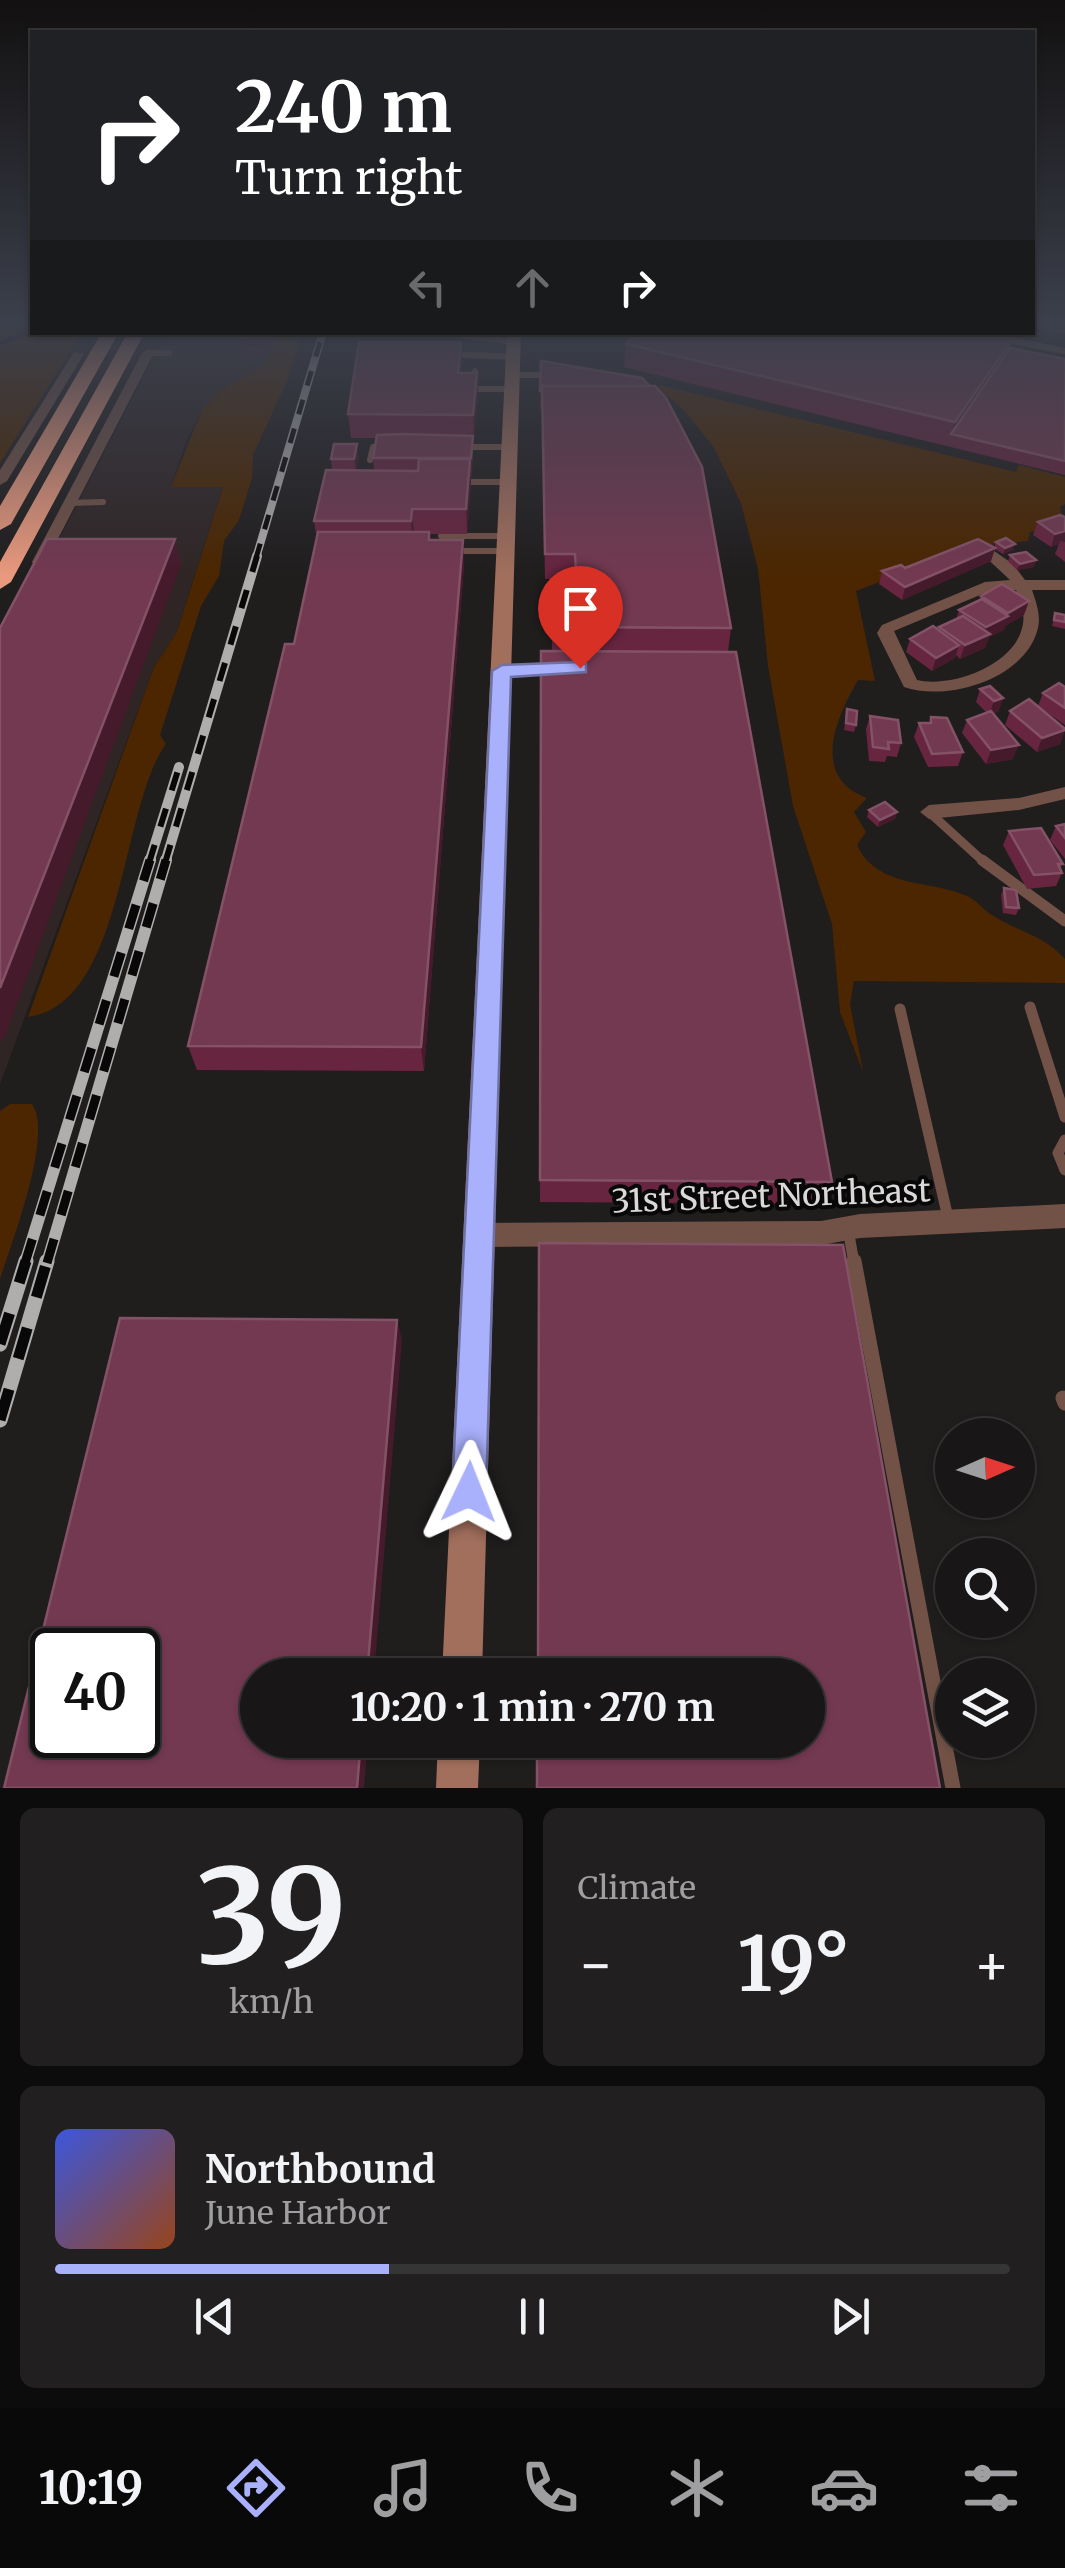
<!DOCTYPE html>
<meta charset="utf-8">
<style>
body{margin:0;font-family:Merriweather,serif;background:#211f1f;color:#f1f3f6;height:100vh;display:flex;flex-direction:column;font-size:38px;white-space:nowrap}
*{box-sizing:border-box;margin:0}
p{font-size:32px;color:#9f9fa1}
.icon{flex:none;width:55px;height:55px;fill:none;stroke:currentColor;stroke-width:2;stroke-linecap:round;stroke-linejoin:round}
.map{position:relative;height:1788px;overflow:hidden}
.details{display:flex;flex-direction:column;gap:20px;padding:20px;background:#0d0c0c;flex:1}
.details>*{flex:none}
.hud{position:absolute;left:30px;top:30px;width:1005px;height:305px;border-radius:0px;box-shadow:0 2px 8px #0004,0 0 0 2px #363535;background:#202124;color:#fff;overflow:hidden}
.needle{width:65px;rotate:87deg}
.fabs{position:absolute;left:935px;top:1418px;display:grid;gap:20px}
.fabs a{display:grid;place-items:center;width:100px;height:100px;border-radius:50%;background:#181616;box-shadow:0 2px 8px #0004,0 0 0 2px #363535;font-size:50px}
.speed{position:absolute;left:30px;top:1628px;display:flex;gap:20px;font-size:50px;font-weight:700;text-align:center}
.speed>*{display:grid;place-content:center;width:130px;height:130px;border-radius:50%;background:#181616;box-shadow:0 2px 8px #0004,0 0 0 2px #363535;line-height:1}
.speed .limit{border:5px solid #111;border-radius:15px;background:#fff;color:#111}
.pin{position:absolute;display:grid;place-items:center;width:85px;height:85px;color:#fff;margin:-102px -42px;border-radius:50% 50% 50% 0;rotate:-45deg;box-shadow:0 0 10px #0007}
.pin .icon{rotate:45deg}
.me{position:absolute;width:110px;margin:-55px;rotate:2deg;stroke-linejoin:round;filter:drop-shadow(0 0 8px #0008)}
.turn{display:flex;align-items:center;gap:35px;height:210px;padding:0 40px;font-size:45px}
.turn .icon{width:130px;height:130px;stroke-width:2.5}
.turn b{display:block;font-size:70px;line-height:85px}
.lanes{display:flex;align-items:center;height:95px;padding:0 40px;background:#0003;justify-content:center;gap:50px;direction:ltr}
.lanes .off{opacity:.35}
.big{font-size:75px;font-weight:700;line-height:1.1}
.details .tile{flex:1;display:flex;flex-direction:column;justify-content:center;gap:15px;min-width:0;padding:0 35px;border-radius:15px;background:#211f1f}
.details .dial{align-items:center;gap:0}
.dial b{font-size:130px;line-height:1}
.song{display:flex;align-items:center;gap:30px}
.cover{width:120px;height:120px;border-radius:15px;background:linear-gradient(135deg,hsl(230 70% 55%),hsl(20 70% 35%))}
.played{height:10px;border-radius:5px;background:linear-gradient(90deg,#a9b0fc 35%,#363535 35%)}
.keys{display:flex;justify-content:space-around;direction:ltr}
.heat{display:flex;justify-content:space-between;align-items:center;font-size:55px;direction:ltr}
.details .tiles{flex:1;display:grid;gap:20px;grid-template-columns:1fr 1fr}
.tile:last-child{grid-column:span 2}
.trip{position:absolute;left:240px;top:1658px;width:585px;height:100px;border-radius:50px;background:#181616;box-shadow:0 2px 8px #0004,0 0 0 2px #363535;font-weight:700;line-height:100px;text-align:center}
.tab-bar{display:flex;height:160px;justify-content:space-around;align-items:center;background:#0a0909;color:#9f9fa1}
.tab-bar .icon{width:70px;height:70px}
.tab-bar .on{color:#a9b0fc}
.tab-bar b{font-size:45px;color:#f1f3f6}
.map>svg:first-child{display:block}
.built{fill:#2f2525}
.green{fill:#4b2600}
.lines{fill:none;stroke-linecap:round;stroke-linejoin:round}
.stream{stroke:#1b0114;stroke-width:5}
.lane-far3{stroke:#725247;stroke-width:6}
.lane-far2{stroke:#725247;stroke-width:9}
.lane-far1{stroke:#725247;stroke-width:11}
.lane{stroke:#725247;stroke-width:15}
.street{fill:#725247;fill-rule:evenodd}
.secondary{fill:#a26f5d;fill-rule:evenodd}
.highway{fill:#e9997d;fill-rule:evenodd}
.rail-far3-casing{stroke:#b0adad;stroke-width:8}
.rail-far2-casing{stroke:#b0adad;stroke-width:10}
.rail-far1-casing{stroke:#b0adad;stroke-width:12}
.rail-casing{stroke:#b0adad;stroke-width:15}
.rail-far3{stroke:#090808;stroke-width:5;stroke-dasharray:15;stroke-linecap:butt}
.rail-far2{stroke:#090808;stroke-width:6;stroke-dasharray:19;stroke-linecap:butt}
.rail-far1{stroke:#090808;stroke-width:9;stroke-dasharray:25;stroke-linecap:butt}
.rail{stroke:#090808;stroke-width:11;stroke-dasharray:32;stroke-linecap:butt}
.wall{fill:#672540}
.shaded-wall{fill:#451a2b}
.building{fill:#733951;stroke:#845266;stroke-width:2.5;fill-rule:evenodd}
.route{fill:#a9b0fc;stroke:#6e72a4;stroke-width:2.5}
.labels{text-anchor:middle;stroke-width:8;stroke-linejoin:round;paint-order:stroke}
.near-street-label{font-size:32px;fill:#dbd8d8;stroke:#090808}
</style>
<div class="map">
<svg width="1065" height="1788" viewBox="0 0 1065 1788">
<rect width="100%" height="100%" fill="#201d1d"/>
<path class="built" d="M166,333H279L265,365L221,390L202,410L186,441L171,487L223,486L177,632L154,667L0,1084V653Z"/>
<path class="green" d="M0,325H32V332L82,333L0,463Z
M279,333H302L287,381L253,455L252,478L239,520L224,541L219,576L201,606L160,735L166,744C120,806 125,1004 28,1017L154,667L177,632L223,487H171L202,410L221,390L265,365Z
M659,385L1016,472L1019,465L1065,477V504L1060,507L1065,528L1030,532L1028,541L971,547L856,591L875,681L858,680C836,718 810,777 867,798L854,812L866,832L857,845C878,889 928,879 967,896C977,900 983,910 992,915C1018,932 1044,935 1065,959V983L854,981L850,1004L863,1072L840,1012L832,924L793,806L768,666L758,569L741,503L713,446L681,407L657,388Z
M10,1104H32C54,1134 11,1244 0,1279V1111Z"/>
<g class="lines">
<path class="stream" d="M0,343L32,331"/>
<path class="lane-far3" d="M440,332L514,342
M999,338L1065,351
M148,353H169
M449,354L513,357
M475,371L472,389H512
M513,375H552
M461,447H510
M370,460L373,447H384
M460,482H509
M69,503L103,502
M441,536H507
M452,551H506"/>
<path class="lane-far2" d="M502,671L551,669
M929,812L985,863"/>
<path class="lane-far1" d="M982,860L1065,921
M1030,1007L1065,1117
M900,1009L949,1222
M1065,1140L1058,1153L1065,1170
M848,1229L854,1263"/>
<path class="lane" d="M854,1261L953,1788
M1063,1398L1065,1403"/>
<path class="street" d="M148,349L154,353L46,562L44,565H34L32,562L142,353Z
M74,352L84,354L7,481L0,485V470Z
M984,544L1013,564L1025,580H1065V590H1032C1036,602 1041,615 1038,628C1026,679 947,702 904,687L877,633L882,625L985,582L1010,580L979,551V545ZM992,590H1016C1021,602 1026,615 1022,628C1013,666 951,688 917,680L894,631Z
M1065,787V799L1019,810L929,819L920,812L929,805L1019,798Z
M1065,1204V1228L860,1238L821,1245L479,1247L470,1243L466,1235L470,1227L479,1223L821,1221L860,1214Z"/>
<path class="secondary" d="M507,332H521L482,1675H442Z
M438,1740H480L478,1788H436Z"/>
<path class="highway" d="M102,332H119L11,524L0,530V506Z
M128,332H145L11,582L0,589V562Z"/>
<defs>
<path id="rail-far3" d="M256,558L323,332"/>
<path id="rail-far2" d="M149,863L179,767
M165,863L257,556"/>
<path id="rail-far1" d="M25,1263L150,860
M47,1263L166,860"/>
<path id="rail" d="M0,1344L26,1261
M0,1420L47,1261"/>
</defs>
<use href="#rail-far3" class="rail-far3-casing"/>
<use href="#rail-far2" class="rail-far2-casing"/>
<use href="#rail-far1" class="rail-far1-casing"/>
<use href="#rail" class="rail-casing"/>
<use href="#rail-far3" class="rail-far3"/>
<use href="#rail-far2" class="rail-far2"/>
<use href="#rail-far1" class="rail-far1"/>
<use href="#rail" class="rail"/>
</g>
<path class="wall" d="M1040,325H1065V335L1039,329Z
M993,332L1010,348L1065,359V475L624,367L626,344L631,339L610,333Z
M461,342V373H477L478,396L473,439V454L467,534H430V540L464,565L424,1071L197,1070L188,1046L294,644L317,540L314,521L332,470L331,459L359,457L356,470H374L373,458L377,438H351L348,414Z
M541,361L731,628L728,652L832,1182L823,1204L540,1202L541,651H552V588H575L574,579H545L542,409H540Z
M1065,517V562L1055,554L1059,544L1051,547L1033,535L1038,522Z
M996,542L1013,550L1003,554L995,549L991,561L902,600L879,584L882,571L905,568L994,548Z
M1010,555L1036,560L1034,567L1017,570L1008,561Z
M981,596L1024,615L1005,626L1004,630L989,637L985,648L960,659L956,655L955,658L932,671L906,652L910,639L938,630L939,627L956,620L959,610L979,600Z
M1055,613L1065,615V629L1052,626Z
M1065,687V725L1039,707L1065,729L1060,744L1037,752L1005,725L1010,711L1038,706L1043,693Z
M980,689L1003,698L998,712L993,713L1013,759L986,764L962,733L967,720L987,713L976,702Z
M847,709L856,725L854,732L844,730Z
M870,716L901,743L897,757L887,756L885,762L869,761L866,729Z
M931,717L963,752L958,766L928,767L914,737L919,723H929Z
M869,810L897,812L895,819L878,827L867,817Z
M1065,824V859L1050,840L1056,826Z
M1009,831L1063,864L1060,869L1062,873L1056,886L1027,889L1003,845Z
M1004,888L1019,908L1016,915L1003,913L1001,895Z"/>
<path class="shaded-wall" d="M262,332H275L265,357L244,360L240,337Z
M1014,337L1007,359L951,434L955,422Z
M461,342L462,365L459,396L458,373Z
M477,373L478,396L474,439L473,415Z
M473,436V454L472,477L471,458Z
M357,444L359,457L356,472L354,459Z
M470,459L471,484L467,534L466,509Z
M412,509L414,533L413,546L411,521Z
M1065,531V542L1060,541L1059,544L1051,547L1055,534Z
M175,539L181,564L3,1042L0,1036V988Z
M463,540L464,565L424,1071L421,1047Z
M1015,544L1013,550L1003,554L1005,548Z
M995,548L991,561L902,600L905,587Z
M1036,560L1034,567L1017,570L1020,564Z
M1029,601L1024,615L1005,626L1004,630L989,637L985,648L960,659L965,645L982,638L986,627L1007,617L1008,613Z
M959,645L955,658L932,671L936,658Z
M1003,698L998,712L989,714L994,701Z
M1065,730L1060,744L1037,752L1042,738Z
M1019,745L1013,759L986,764L991,750Z
M897,812L895,819L878,827L880,820Z
M397,1320L402,1340L374,1675H367Z
M361,1740H368L364,1788H357Z"/>
<path class="building" d="M242,332H262L261,335L240,337Z
M640,332H993L1014,337L955,422L626,344Z
M359,342H461L458,373H477L473,415L348,414Z
M1010,348L1065,359V461L951,434Z
M541,361L642,378L650,386H542V391H540Z
M542,386H655L666,398L702,467L731,628L552,627V588H577L575,554H545Z
M403,434L473,436L471,458H373L377,435Z
M334,444H357L354,459H331Z
M419,459H470L466,509H412L411,521H314L326,470L418,471Z
M1060,515L1065,517V531L1055,534L1038,522Z
M318,532H429V540H463L421,1047L188,1046L285,644H294Z
M1006,538L1015,544L1005,548L996,542Z
M47,539H175L0,988V628Z
M978,539L995,548L905,587L882,571L901,565L905,568Z
M1026,552L1036,560L1020,564L1010,555Z
M1002,584L1029,601L1008,613L981,596Z
M982,599L1008,616L986,627L959,610Z
M1055,613L1065,615V622L1054,620Z
M963,616L990,634L965,645L939,627Z
M933,626L959,645L936,658L910,639Z
M541,651L736,652L832,1182L540,1180Z
M1059,683L1065,687V708L1043,693Z
M990,686L1003,698L994,701L980,689Z
M1029,699L1065,729V730L1042,738L1010,711Z
M847,709L857,711L856,725L846,723Z
M991,711L1019,745L991,750L967,720Z
M870,716L898,720L901,743L888,742L889,749L873,747Z
M931,717L947,718L963,752L932,754L919,723H931Z
M885,802L897,812L880,820L869,810Z
M1065,824V838L1056,826Z
M1041,828L1063,864H1058L1062,873L1034,875L1009,831Z
M1004,888L1016,890L1019,908L1006,907Z
M539,1243L843,1245L940,1788H537V1740H808V1675H538Z
M120,1318L397,1320L367,1675H258V1740H361L357,1788H4ZM52,1650H138V1735H52Z"/>
<linearGradient id="sky" x2="0" y2="1"><stop stop-color="#121010"/><stop offset="0.56" stop-color="#3c404c"/><stop offset="1" stop-color="#3c404c" stop-opacity="0"/></linearGradient>
<rect width="1065" height="576" fill="url(#sky)"/>
<path class="route" d="M580,662L586,664V672L511,677L486,1492L481,1503L469,1508L457,1503L452,1492L492,671L502,665Z"/>
<g class="labels">
<g class="near-street-label">
<text transform="translate(771 1196) rotate(-2)" y="11">31st Street Northeast</text>
</g>
</g>
</svg>
<div class="fabs">
<a><svg class="needle" viewBox="-14 -14 28 28"><path d="M0-13l5 13h-10z" fill="#e53935"/><path d="M0 13l5-13h-10z" fill="#9f9fa1"/></svg></a>
<a><svg class="icon" aria-label="search" viewBox="0 0 24 24"><circle cx="10" cy="10" r="6"/><path d="M15 15l6 6"/></svg></a>
<a><svg class="icon" aria-label="layers" viewBox="0 0 24 24"><path d="M12 4l9 5-9 5-9-5zM3 14l9 5 9-5"/></svg></a>
</div>
<div class="speed"><div class="limit">40</div></div>
<div class="pin" style="left:580px;top:668px;background:#d93025"><svg class="icon" aria-label="arrive" viewBox="0 0 24 24"><path d="M6 21V4h12l-3 4 3 4H6"/></svg></div>
<svg class="me" style="left:469px;top:1492px" viewBox="-20 -20 40 40"><path d="M0-17L14 15 0 8-14 15z" fill="#a9b0fc" stroke="#fff" stroke-width="4"/></svg>
<div class="trip">10:20 · 1 min · 270 m</div>
<div class="hud">
<div class="turn"><svg class="icon" aria-label="right" viewBox="0 0 24 24"><path d="M7 20v-9h11M14 6l5 5-5 5"/></svg><div><b>240 m</b>Turn right</div></div>
<div class="lanes"><svg class="icon off" aria-label="left" viewBox="0 0 24 24"><path d="M17 20v-9H6M10 6l-5 5 5 5"/></svg><svg class="icon off" aria-label="ahead" viewBox="0 0 24 24"><path d="M12 20V5M6 11l6-6 6 6"/></svg><svg class="icon" aria-label="right" viewBox="0 0 24 24"><path d="M7 20v-9h11M14 6l5 5-5 5"/></svg></div>
</div>
</div>
<section class="details">
<div class="tiles">
<div class="tile dial"><b>39</b><p>km/h</p></div>
<div class="tile"><p>Climate</p>
<div class="heat"><a>−</a><b class="big">19°</b><a>+</a></div>
</div>
<div class="tile">
<div class="song"><i class="cover"></i><div><b>Northbound</b><p>June Harbor</p></div></div>
<div class="played"></div>
<div class="keys"><svg class="icon" aria-label="previous" viewBox="0 0 24 24"><path d="M18 5L8 12l10 7zM5 5v14"/></svg><svg class="icon" aria-label="pause" viewBox="0 0 24 24"><path d="M8 5v14M16 5v14"/></svg><svg class="icon" aria-label="next" viewBox="0 0 24 24"><path d="M6 5l10 7-10 7zM19 5v14"/></svg></div>
</div>
</div>
</section>
<nav class="tab-bar">
<b>10:19</b>
<svg class="icon on" aria-label="directions" viewBox="0 0 24 24"><path d="M12 3l9 9-9 9-9-9zM9 14v-3h6M13 9l2 2-2 2"/></svg>
<svg class="icon" aria-label="music" viewBox="0 0 24 24"><path d="M9 18V5l10-2v13"/><circle cx="6" cy="18" r="3"/><circle cx="16" cy="16" r="3"/></svg>
<svg class="icon" aria-label="phone" viewBox="0 0 24 24"><path d="M5 4h4l2 5-3 2q2 4 5 5l2-3 5 2v4C11 20 4 13 5 4z"/></svg>
<svg class="icon" aria-label="climate" viewBox="0 0 24 24"><path d="M12 3v18M4 7l16 10M4 17L20 7"/></svg>
<svg class="icon" aria-label="car" viewBox="0 0 24 24"><path d="M5 17H2v-5l4-1 3-4h7l3 4 3 1v5h-3M9 17h6M6 11h13"/><circle cx="7" cy="17" r="2"/><circle cx="17" cy="17" r="2"/></svg>
<svg class="icon" aria-label="filters" viewBox="0 0 24 24"><path d="M4 7h16M4 17h16"/><circle cx="9" cy="7" r="2"/><circle cx="15" cy="17" r="2"/></svg>
</nav>
